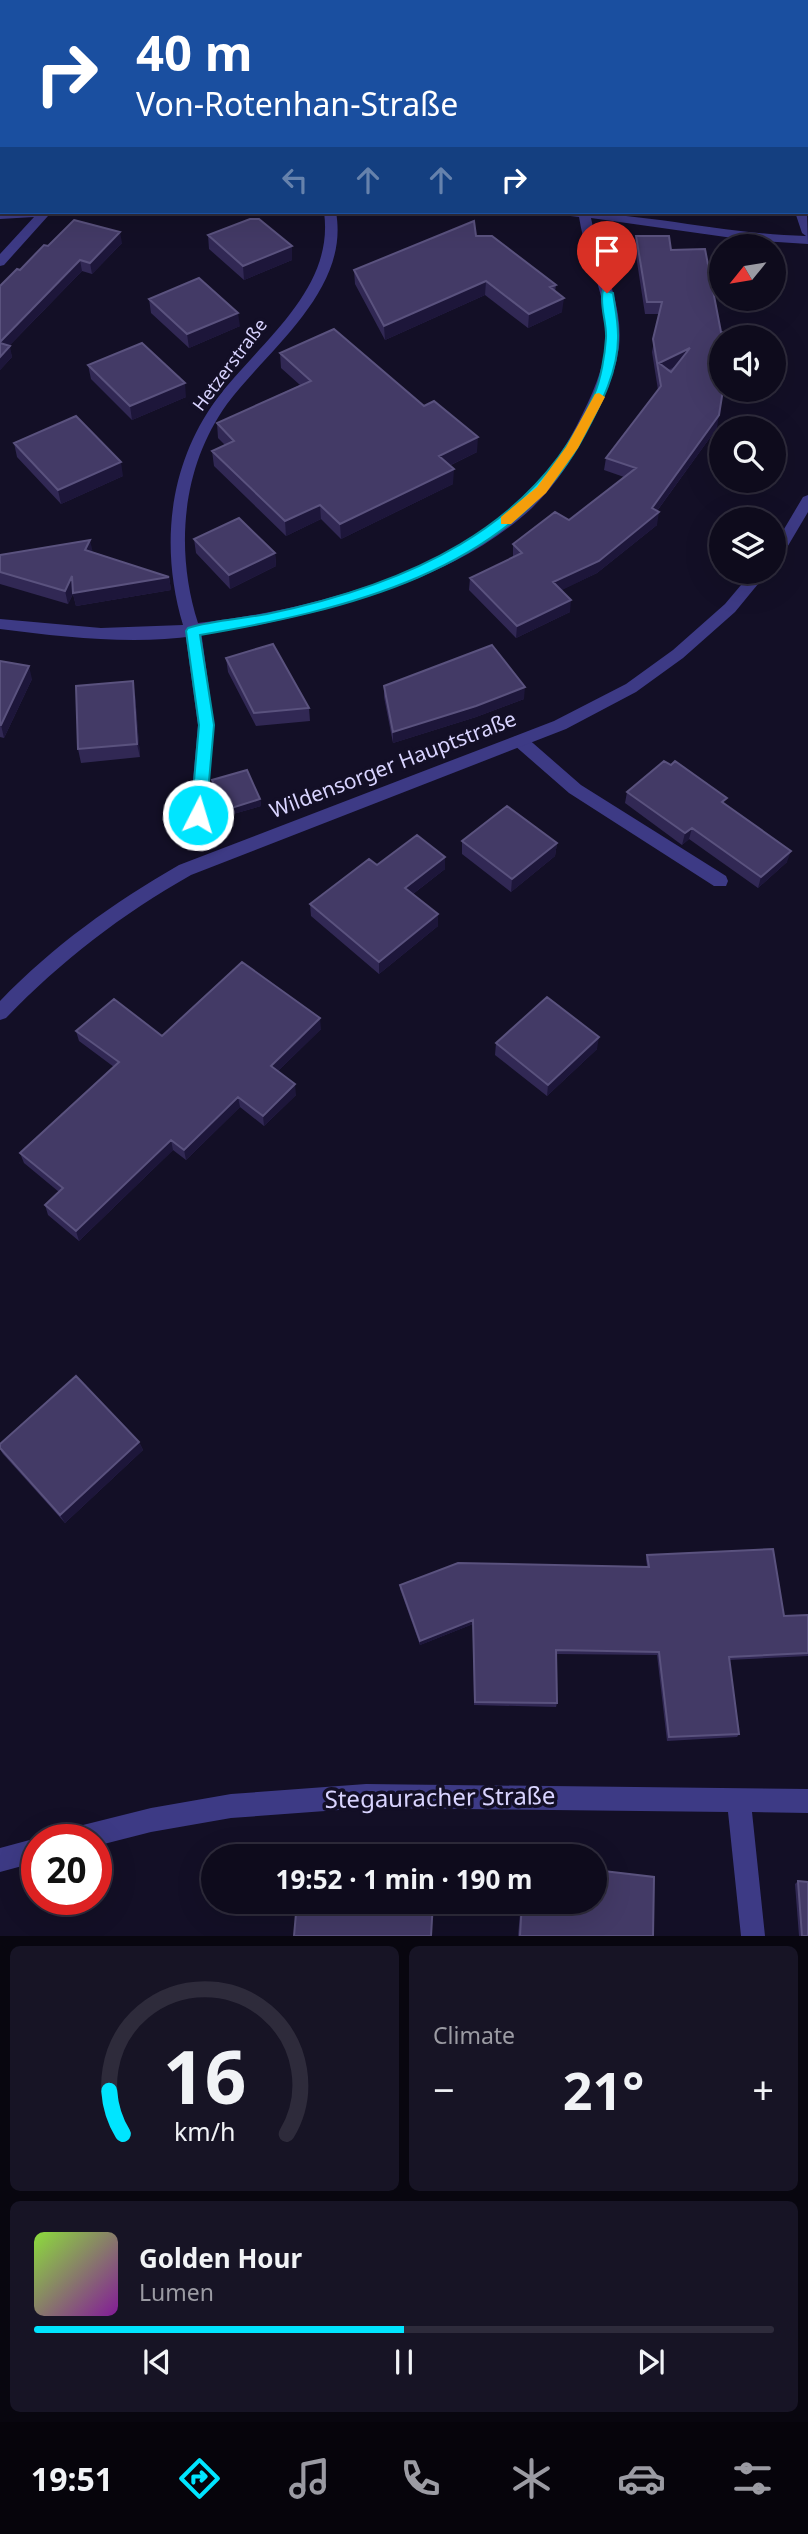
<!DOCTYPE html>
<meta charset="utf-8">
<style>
body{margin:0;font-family:"Noto Sans",sans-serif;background:#171425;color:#f1f3f6;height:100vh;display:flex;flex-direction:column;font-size:26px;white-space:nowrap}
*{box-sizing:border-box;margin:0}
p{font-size:23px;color:#9b9ba3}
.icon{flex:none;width:38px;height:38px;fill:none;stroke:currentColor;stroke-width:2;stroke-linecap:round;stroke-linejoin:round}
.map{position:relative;height:1936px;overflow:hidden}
.drawer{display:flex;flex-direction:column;gap:10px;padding:10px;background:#08060f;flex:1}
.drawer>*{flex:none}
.banner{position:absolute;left:0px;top:0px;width:808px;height:214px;box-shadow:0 7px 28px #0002,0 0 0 2px #2e2b3b;background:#1a4fa0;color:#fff;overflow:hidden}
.needle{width:46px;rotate:240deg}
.controls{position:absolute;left:709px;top:234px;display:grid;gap:14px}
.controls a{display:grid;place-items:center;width:77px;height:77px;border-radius:50%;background:#0e0b1c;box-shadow:0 7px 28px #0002,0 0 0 2px #2e2b3b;font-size:35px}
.speed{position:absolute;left:21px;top:1824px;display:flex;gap:14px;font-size:35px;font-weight:700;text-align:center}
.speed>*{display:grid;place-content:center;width:91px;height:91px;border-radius:50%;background:#0e0b1c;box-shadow:0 7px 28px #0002,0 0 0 2px #2e2b3b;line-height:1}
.speed .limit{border:10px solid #d22;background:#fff;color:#111}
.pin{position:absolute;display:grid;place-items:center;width:60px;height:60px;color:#fff;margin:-72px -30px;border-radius:50% 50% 50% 0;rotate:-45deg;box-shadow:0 0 7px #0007}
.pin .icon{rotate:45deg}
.me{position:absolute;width:77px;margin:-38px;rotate:5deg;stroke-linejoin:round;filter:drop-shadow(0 0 5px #0008)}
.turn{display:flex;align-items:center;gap:24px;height:147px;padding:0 21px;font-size:32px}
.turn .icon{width:91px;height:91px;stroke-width:2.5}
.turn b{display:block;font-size:49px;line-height:60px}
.lanes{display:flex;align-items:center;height:66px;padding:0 21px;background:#0003;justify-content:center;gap:35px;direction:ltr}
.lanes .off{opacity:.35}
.big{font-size:52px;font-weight:700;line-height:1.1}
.drawer .widget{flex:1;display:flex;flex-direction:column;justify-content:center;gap:10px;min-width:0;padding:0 24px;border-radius:10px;background:#171425}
.drawer .dial{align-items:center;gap:0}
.dial svg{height:182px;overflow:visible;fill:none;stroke:#2e2b3b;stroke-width:7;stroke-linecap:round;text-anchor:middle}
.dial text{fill:#f1f3f6;stroke:none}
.song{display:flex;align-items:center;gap:21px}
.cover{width:84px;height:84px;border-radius:10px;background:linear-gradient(135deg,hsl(90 70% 55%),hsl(290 70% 35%))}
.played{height:7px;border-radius:4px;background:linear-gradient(90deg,#00e5ff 50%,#2e2b3b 50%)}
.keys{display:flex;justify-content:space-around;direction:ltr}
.heat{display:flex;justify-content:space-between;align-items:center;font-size:38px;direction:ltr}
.drawer .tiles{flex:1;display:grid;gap:10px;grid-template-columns:1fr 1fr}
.widget:last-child{grid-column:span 2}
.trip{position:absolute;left:201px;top:1844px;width:406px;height:70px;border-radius:35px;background:#0e0b1c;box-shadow:0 7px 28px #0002,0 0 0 2px #2e2b3b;font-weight:700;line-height:70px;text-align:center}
.menu{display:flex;height:112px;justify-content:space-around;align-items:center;background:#06040b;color:#9b9ba3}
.menu .icon{width:49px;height:49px}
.menu .current{color:#00e5ff}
.menu b{font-size:32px;color:#f1f3f6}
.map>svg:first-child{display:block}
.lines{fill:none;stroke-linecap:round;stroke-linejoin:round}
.service{fill:#3d3a85;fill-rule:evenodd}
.minor{fill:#3d3a85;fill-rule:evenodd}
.wall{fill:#312854}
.shaded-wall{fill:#1d163a}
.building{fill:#433a66;stroke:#5a527e;stroke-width:2;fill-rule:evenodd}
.route{fill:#00e5ff;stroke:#0095a6;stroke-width:2}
.slow{fill:#f59e0b}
.labels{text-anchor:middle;stroke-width:7;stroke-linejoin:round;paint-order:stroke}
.far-street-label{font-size:18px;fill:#d9d4ff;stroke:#130f26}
.street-label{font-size:21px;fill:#d9d4ff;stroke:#130f26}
.near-street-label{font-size:24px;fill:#d9d4ff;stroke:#130f26}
</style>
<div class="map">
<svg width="808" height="1936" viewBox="0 0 808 1936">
<rect width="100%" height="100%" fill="#130f26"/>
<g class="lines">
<path class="service" d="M193,626L201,631L214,725L206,815L198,821L190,815L198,725L185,631Z
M520,735L526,737L581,785L726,876L728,881L726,886H714L569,793L514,745L512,741L514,737Z"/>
<path class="minor" d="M748,0H758V2H748Z
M0,211L2,212H72L66,216H48L4,265L0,266V254L34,217L0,219Z
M324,212H336C350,290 269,348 227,404C181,468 175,551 198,623C305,611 440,576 521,502C545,480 562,453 577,425C591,397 606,367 606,335C607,294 585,257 579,217L562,215L560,212C643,212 723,234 806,236L802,233L795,212H807L808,244L747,240L591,218C599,261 624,302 619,347C615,375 603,401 590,426C574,456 557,484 532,508C449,586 305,619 195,636C132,645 63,637 0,629V619L101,628L183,625C160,548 168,466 216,400C258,343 335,291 324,212Z
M808,495V512L779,561L774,562V546L803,497Z
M752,572H768L735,612L683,658L636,692L566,729L191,875C122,914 61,961 6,1018L0,1020V1001C53,946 113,903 179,865L554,721L626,684L673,650L725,604Z
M366,1784L808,1789V1813L752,1812L765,1936H741L728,1812L366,1808L231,1818L151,1832L96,1846V1839H63L67,1831L75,1827L151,1808L231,1794Z
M37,1838L40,1839H37V1862L0,1872V1848Z"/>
</g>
<path class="wall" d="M208,235L292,246V260L244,280L209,249Z
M476,236L556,285L555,292L562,312L528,328L485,295L385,340L355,284L354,270Z
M636,236L671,250L717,428L657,511V525L597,573L561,590L570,612L516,638L469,590L470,578L513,557V544L569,520L624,477L604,470L606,458L658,390L652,352L659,314H645L635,249Z
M122,243L92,274L82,271L9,346L12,357L0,370L20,270L48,246Z
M149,299L240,326L189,348L151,313Z
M280,353L477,452L449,466L453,484L341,539L321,519L286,536L214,466L212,451L225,445L218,438L217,423L300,385L281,368Z
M88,365L186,397L132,420L91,379Z
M14,443L123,476L61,504L17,457Z
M194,539L275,553L276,566L230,589L196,553Z
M93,552L169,577L171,590L76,606L73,594L68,604L0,584V555Z
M226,658L309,708L310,721L256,726L228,672Z
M0,661L32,679L4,738L0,737Z
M384,686L524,699L476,717L393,743L384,697Z
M135,694L140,757L81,763L78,749Z
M212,780L260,799L261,806L226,816L213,787Z
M627,792L726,805L787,862L758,888L689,839L682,845L625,803Z
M462,841L557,843L555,856L511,892L462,854Z
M377,865L445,869L413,894L438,914V926L379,974L311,916L310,904Z
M321,1029L278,1071L296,1095L264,1126L240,1107L186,1160L173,1150L79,1241L48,1215L45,1205L59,1192L24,1163L20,1153L114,1067L79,1041L76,1031L162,1036Z
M496,1043L597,1049L547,1096L495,1055Z
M139,1442L143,1450L65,1523L3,1454L0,1449V1444Z
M647,1555L784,1616L808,1615V1656L729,1660L739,1734L737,1737L667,1741L657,1655L556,1654L557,1703L556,1707L474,1705L473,1624L420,1645L400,1589V1585L647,1566L646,1559Z
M798,1881L808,1936H799L795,1884Z
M521,1902H595L653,1936H518Z"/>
<path class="shaded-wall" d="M120,232L122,243L92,274L90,263Z
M292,246V260L244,280L243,266Z
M80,260L82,271L1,354L0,342Z
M486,281L485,295L385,340L384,326Z
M564,298L562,312L528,328L529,314Z
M238,313L240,326L189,348L187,334Z
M10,346L12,357L0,370V357Z
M690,348L688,361L659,374V363Z
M185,383L186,397L132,420L130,406Z
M719,415L717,428L651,519L659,512L657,525L597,573L552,595L553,582L652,508Z
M478,437L477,452L438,471L439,456Z
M121,462L123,476L61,504L58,490Z
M454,469L453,484L341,539L340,524Z
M320,505L321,519L286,536L285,521Z
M90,540L93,553L85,550Z
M275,553L276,566L230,589L229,575Z
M72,576L169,577L171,590L76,606L73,594L68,604L65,591Z
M571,600L570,612L516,638L517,626Z
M29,666L32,679L4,738L1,725Z
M133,681L135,694L140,757L137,744Z
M525,687L524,699L476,717L393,743V732Z
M260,799L261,806L226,816L225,810Z
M692,828L689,839L682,845L685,833Z
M557,843L555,856L511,892L512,879Z
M791,851L787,862L758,888L761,877Z
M445,857V869L405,900V888Z
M438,914V926L379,974V962Z
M320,1018L321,1029L272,1077L271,1066Z
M599,1037L597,1049L547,1096L548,1085Z
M295,1084L296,1095L264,1126L263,1116Z
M238,1097L240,1107L186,1160L184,1150Z
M171,1140L173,1150L79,1241L76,1231Z
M139,1442L143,1450L65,1523L60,1515Z
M473,1620V1624L420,1645V1641Z"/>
<path class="building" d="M250,219H259L292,246L243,266L208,235Z
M74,220L120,232L90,263L80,260L0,342V286L17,269L20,270L44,245L48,246Z
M474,221L476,236H492L556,285L550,287L564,298L529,314L486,281L384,326L354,270Z
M636,236H669L671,250L705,249L721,332L733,333V338H721V390H723L719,415L652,508L659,512L599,561L553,582L571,600L517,626L470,578L522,553L513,544L555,512L569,520L636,468L606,458L661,386L653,339L662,302H647ZM690,348L671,372L659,363Z
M199,278L238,313L187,334L149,299Z
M334,329L424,406L434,401L478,437L439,456L454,469L340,524L320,505L285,521L212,451L234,441L217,423L311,381L280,353Z
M0,343L10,346L0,357Z
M142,343L185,383L130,406L88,365Z
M76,416L121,462L58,490L14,443Z
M239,518L275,553L229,575L194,539Z
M90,540L85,550L169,577L73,593L72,576L65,591L0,572V555Z
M273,644L309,708L254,713L226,658Z
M492,645L525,687L476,706L393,732L384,686Z
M0,661L29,666L1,725H0Z
M133,681L137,744L78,749L76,686Z
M664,761L671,765L675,761L727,798L722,802L791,851L761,877L692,828L685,833L627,792Z
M247,770L260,799L225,810L212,780Z
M507,806L557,843L512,879L462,841Z
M417,835L445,857L405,888L438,914L379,962L310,904L369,859L377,865Z
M242,962L320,1018L271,1066L295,1084L263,1116L238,1097L184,1150L171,1140L76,1231L45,1205L63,1188L20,1153L119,1062L76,1031L114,999L162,1036Z
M547,997L599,1037L548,1085L496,1043Z
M76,1376L139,1442L60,1515L0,1448V1444Z
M773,1549L784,1616L808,1615V1653L729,1657L739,1734L669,1737L659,1652L556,1650L557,1703L475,1702L473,1620L420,1641L400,1585L458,1563L649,1567L647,1555Z
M595,1870L654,1877L653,1936H520L522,1902H595Z
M798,1881L808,1882V1936H802Z
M297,1902H433L431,1936H294Z"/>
<path class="route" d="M603,290L613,293C615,307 618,321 618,335C619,370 601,404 585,434C513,572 341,611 200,635L214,725L206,815L198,821L193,819L191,815L199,725L186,631L188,628C213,620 241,619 267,614C402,586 537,530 594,395C601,379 605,354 606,338C607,322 599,305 603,290Z"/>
<path class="slow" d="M599,393L605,397L578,448L546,493L511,524H501V517L537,487L566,447L595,394Z"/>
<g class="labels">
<g class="far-street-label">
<text transform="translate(230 365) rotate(-53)" y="6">Hetzerstraße</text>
</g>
<g class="street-label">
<text transform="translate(393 765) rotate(-21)" y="7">Wildensorger Hauptstraße</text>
</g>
<g class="near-street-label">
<text transform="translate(440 1798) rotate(-1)" y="8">Stegauracher Straße</text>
</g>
</g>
</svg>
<div class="controls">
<a><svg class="needle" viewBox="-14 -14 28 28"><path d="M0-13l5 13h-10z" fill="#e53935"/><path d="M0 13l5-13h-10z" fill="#9b9ba3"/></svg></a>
<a><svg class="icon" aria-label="sound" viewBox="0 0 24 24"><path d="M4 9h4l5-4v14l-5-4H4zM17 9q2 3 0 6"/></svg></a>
<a><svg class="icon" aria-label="search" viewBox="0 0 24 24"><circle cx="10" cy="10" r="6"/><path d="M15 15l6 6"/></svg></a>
<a><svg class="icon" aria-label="layers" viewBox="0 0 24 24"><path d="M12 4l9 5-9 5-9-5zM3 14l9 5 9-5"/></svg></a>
</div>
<div class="speed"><div class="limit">20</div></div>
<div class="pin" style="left:607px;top:293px;background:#d93025"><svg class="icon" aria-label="arrive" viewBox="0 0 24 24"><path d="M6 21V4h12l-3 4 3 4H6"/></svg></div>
<svg class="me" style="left:198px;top:815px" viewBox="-20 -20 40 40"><circle r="17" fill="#00e5ff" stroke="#fff" stroke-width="3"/><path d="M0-11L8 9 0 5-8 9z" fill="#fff"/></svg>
<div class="trip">19:52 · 1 min · 190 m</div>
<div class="banner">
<div class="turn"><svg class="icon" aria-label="right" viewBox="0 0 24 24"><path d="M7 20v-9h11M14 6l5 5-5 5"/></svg><div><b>40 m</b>Von-Rotenhan-Straße</div></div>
<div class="lanes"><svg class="icon off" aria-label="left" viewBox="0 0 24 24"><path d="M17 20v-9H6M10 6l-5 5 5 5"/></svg><svg class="icon off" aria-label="ahead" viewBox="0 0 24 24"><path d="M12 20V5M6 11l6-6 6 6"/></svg><svg class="icon off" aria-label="ahead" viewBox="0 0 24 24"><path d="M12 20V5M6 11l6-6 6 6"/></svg><svg class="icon" aria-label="right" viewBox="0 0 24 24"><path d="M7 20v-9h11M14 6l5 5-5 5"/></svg></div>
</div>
</div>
<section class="drawer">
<div class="tiles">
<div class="widget dial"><svg viewBox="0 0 100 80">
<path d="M14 69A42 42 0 1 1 86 69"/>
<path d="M14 69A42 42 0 0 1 8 50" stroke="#00e5ff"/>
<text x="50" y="56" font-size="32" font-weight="700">16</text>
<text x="50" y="72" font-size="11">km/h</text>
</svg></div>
<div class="widget"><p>Climate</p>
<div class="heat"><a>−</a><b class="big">21°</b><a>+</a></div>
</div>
<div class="widget">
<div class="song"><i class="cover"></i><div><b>Golden Hour</b><p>Lumen</p></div></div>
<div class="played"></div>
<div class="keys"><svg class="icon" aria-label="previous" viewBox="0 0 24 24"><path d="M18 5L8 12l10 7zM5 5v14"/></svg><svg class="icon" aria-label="pause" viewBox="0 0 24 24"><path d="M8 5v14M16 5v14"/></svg><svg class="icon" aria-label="next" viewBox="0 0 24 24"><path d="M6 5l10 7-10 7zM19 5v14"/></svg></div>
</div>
</div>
</section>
<nav class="menu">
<b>19:51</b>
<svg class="icon current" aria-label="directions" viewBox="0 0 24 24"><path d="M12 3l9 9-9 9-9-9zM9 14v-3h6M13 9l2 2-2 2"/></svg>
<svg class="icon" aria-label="music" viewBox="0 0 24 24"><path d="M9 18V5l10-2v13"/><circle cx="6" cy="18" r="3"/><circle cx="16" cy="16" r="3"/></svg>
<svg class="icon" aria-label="phone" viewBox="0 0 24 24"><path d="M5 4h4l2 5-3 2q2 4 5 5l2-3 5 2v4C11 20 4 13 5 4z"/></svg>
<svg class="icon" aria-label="climate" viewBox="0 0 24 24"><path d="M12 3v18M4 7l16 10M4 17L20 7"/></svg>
<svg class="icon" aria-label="car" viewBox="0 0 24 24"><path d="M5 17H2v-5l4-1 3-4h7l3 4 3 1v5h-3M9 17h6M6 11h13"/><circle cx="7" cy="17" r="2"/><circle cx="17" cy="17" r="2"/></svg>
<svg class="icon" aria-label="filters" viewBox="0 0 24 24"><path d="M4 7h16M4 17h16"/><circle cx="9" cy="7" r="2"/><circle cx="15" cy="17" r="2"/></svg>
</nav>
